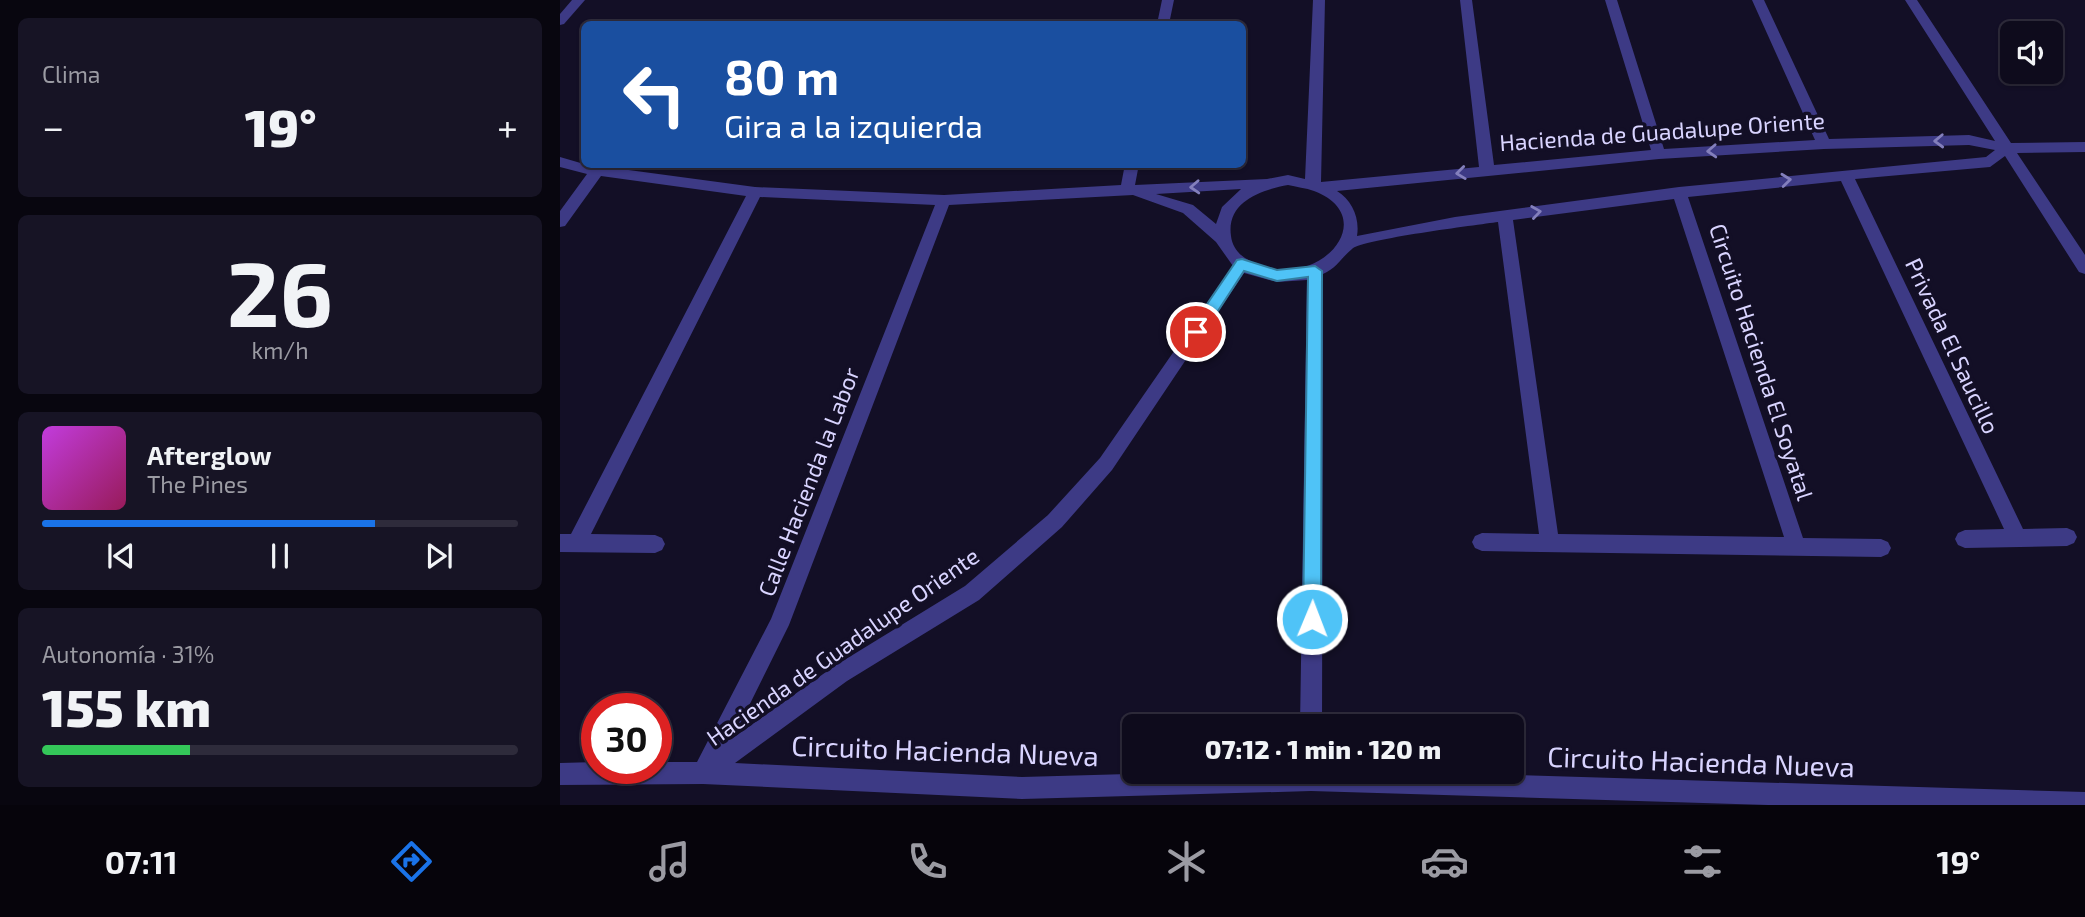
<!DOCTYPE html>
<html lang="es">
<meta charset="utf-8">
<style>
body{margin:0;font-family:"Exo 2",sans-serif;background:#171425;color:#f1f3f6;height:100vh;display:flex;flex-direction:column;font-size:26px;white-space:nowrap}
*{box-sizing:border-box;margin:0}
p{font-size:23px;color:#9b9ba3}
.icon{flex:none;width:38px;height:38px;fill:none;stroke:currentColor;stroke-width:2;stroke-linecap:round;stroke-linejoin:round}
.map{position:relative;flex:1;overflow:hidden}
.drawer{display:flex;flex-direction:column;gap:18px;padding:18px;background:#08060f;width:560px}
.drawer>*{flex:none}
.hud{position:absolute;left:21px;top:21px;width:665px;height:147px;border-radius:10px;box-shadow:0 2px 5px #0004,0 0 0 2px #2e2b3b;background:#1a4fa0;color:#fff;overflow:hidden}
.fabs{position:absolute;left:1440px;top:21px;display:grid;gap:14px}
.fabs a{display:grid;place-items:center;width:63px;height:63px;border-radius:10px;background:#0e0b1c;box-shadow:0 2px 5px #0004,0 0 0 2px #2e2b3b;font-size:35px}
.speed{position:absolute;left:21px;top:693px;display:flex;gap:14px;font-size:35px;font-weight:700;text-align:center}
.speed>*{display:grid;place-content:center;width:91px;height:91px;border-radius:50%;background:#0e0b1c;box-shadow:0 2px 5px #0004,0 0 0 2px #2e2b3b;line-height:1}
.speed .limit{border:10px solid #d22;background:#fff;color:#111}
.pin{position:absolute;display:grid;place-items:center;width:60px;height:60px;color:#fff;margin:-30px;border:4px solid #fff;border-radius:50%;box-shadow:0 2px 7px #0007}
.me{position:absolute;width:77px;margin:-38px;rotate:1deg;stroke-linejoin:round;filter:drop-shadow(0 0 5px #0008)}
.turn{display:flex;align-items:center;gap:24px;height:147px;padding:0 28px;font-size:32px}
.turn .icon{width:91px;height:91px;stroke-width:2.5}
.turn b{display:block;font-size:49px;line-height:60px}
.big{font-size:52px;font-weight:800;line-height:1.1}
.drawer .tile{flex:1;display:flex;flex-direction:column;justify-content:center;gap:10px;min-width:0;padding:0 24px;border-radius:10px;background:#171425}
.drawer .dial{align-items:center;gap:0}
.dial b{font-size:91px;line-height:1}
.song{display:flex;align-items:center;gap:21px}
.cover{width:84px;height:84px;border-radius:10px;background:linear-gradient(135deg,hsl(290 70% 55%),hsl(330 70% 35%))}
.played{height:7px;border-radius:4px;background:linear-gradient(90deg,#1a73e8 70%,#2e2b3b 70%)}
.keys{display:flex;justify-content:space-around;direction:ltr}
.heat{display:flex;justify-content:space-between;align-items:center;font-size:38px;direction:ltr}
.charge{height:10px;border-radius:5px;background:linear-gradient(90deg,#34c759 31%,#2e2b3b 0)}
.trip{position:absolute;left:562px;top:714px;width:402px;height:70px;border-radius:10px;background:#0e0b1c;box-shadow:0 2px 5px #0004,0 0 0 2px #2e2b3b;font-weight:800;line-height:70px;text-align:center}
.tab-bar{display:flex;height:112px;justify-content:space-around;align-items:center;background:#06040b;color:#9b9ba3}
.tab-bar .icon{width:49px;height:49px}
.tab-bar .active{color:#1a73e8}
.tab-bar b{font-size:32px;color:#f1f3f6}
main{display:flex;flex:1;min-height:0}
.map>svg:first-child{display:block}
.lines{fill:none;stroke-linecap:round;stroke-linejoin:round}
.street{fill:#3d3a85;fill-rule:evenodd}
.oneway{stroke:#837fbc}
.route{fill:#4fc3f7;stroke:#337fa1;stroke-width:2}
.labels{text-anchor:middle;stroke-width:7;stroke-linejoin:round;paint-order:stroke}
.street-label{font-size:23px;fill:#d9d4ff;stroke:#130f26}
.near-street-label{font-size:28px;fill:#d9d4ff;stroke:#130f26}
</style>
<main>
<section class="drawer">
<div class="tile"><p>Clima</p>
<div class="heat"><a>−</a><b class="big">19°</b><a>+</a></div>
</div>
<div class="tile dial"><b>26</b><p>km/h</p></div>
<div class="tile">
<div class="song"><i class="cover"></i><div><b>Afterglow</b><p>The Pines</p></div></div>
<div class="played"></div>
<div class="keys"><svg class="icon" aria-label="previous" viewBox="0 0 24 24"><path d="M18 5L8 12l10 7zM5 5v14"/></svg><svg class="icon" aria-label="pause" viewBox="0 0 24 24"><path d="M8 5v14M16 5v14"/></svg><svg class="icon" aria-label="next" viewBox="0 0 24 24"><path d="M6 5l10 7-10 7zM19 5v14"/></svg></div>
</div>
<div class="tile"><p>Autonomía · 31%</p><b class="big">155 km</b><div class="charge"></div></div>
</section>
<div class="map">
<svg width="1525" height="805" viewBox="0 0 1525 805">
<rect width="100%" height="100%" fill="#130f26"/>
<g class="lines">
<path class="street" d="M12,0H25L4,24L0,25V14Z
M602,0H614L609,24H597Z
M753,0H765L761,182L919,167L900,0H912L934,165L1091,150L1045,0H1057L1104,149L1255,140L1192,0H1204L1269,139L1409,135L1435,141L1345,0H1357L1451,143L1525,142V152L1457,153L1525,255V274L1519,272L1445,156L1430,167L1295,179L1463,529L1507,528L1514,531L1517,537L1514,543L1507,546L1405,548L1398,545L1395,539L1398,533L1405,530L1444,529L1281,181L1128,197L1243,538L1321,539L1328,542L1331,548L1328,554L1321,557L922,551L915,548L912,542L915,536L922,533L979,534L938,222C917,225 803,239 792,249C781,258 777,268 763,274L762,726H740L747,280L717,282L684,273L552,470L502,527L419,600L287,681L175,763L462,777L640,772H855L1525,792V805H1208L751,791L462,799L143,784L0,785V763L37,762V768H96V762H137L211,619L375,205L200,197L31,534L95,535L102,538L105,544L102,550L95,553L0,552V534H11L186,196L41,176L5,226L0,227V211L27,174L0,167V157L24,164L195,187L384,195L561,185L565,164H579L575,185L707,179L728,175L745,179ZM1409,145L1435,150L1426,157L1119,187L895,217L797,236C800,218 792,200 777,191L1099,159L1264,149ZM728,185C736,187 746,188 754,191C827,219 751,300 685,258C677,253 672,245 671,236C666,202 701,190 728,185ZM681,189L662,207L656,224L633,205L596,194ZM573,195L623,213L656,242L673,266L540,458L488,515L405,586L273,667L173,738L229,625L389,205ZM1114,199L1224,537L998,534L953,220Z"/>
</g>
<defs><path id="oneway-chevron" d="M-2-3.5L2.5 0L-2 3.5" fill="none" stroke-width="1.6" stroke-linecap="round" stroke-linejoin="round" transform="scale(1.75)"/></defs>
<g class="oneway">
<use href="#oneway-chevron" transform="translate(1379 141) rotate(178)"/>
<use href="#oneway-chevron" transform="translate(1152 151) rotate(177)"/>
<use href="#oneway-chevron" transform="translate(901 173) rotate(173)"/>
<use href="#oneway-chevron" transform="translate(1226 180) rotate(-6)"/>
<use href="#oneway-chevron" transform="translate(635 187) rotate(177)"/>
<use href="#oneway-chevron" transform="translate(976 212) rotate(-8)"/>
</g>
<path class="route" d="M682,259L717,270L755,266L762,271L761,619L759,626L752,628L745,626L743,619L748,277L717,281L684,271L641,337H630L628,332L677,260Z"/>
<g class="labels">
<g class="street-label">
<text transform="translate(1102 132) rotate(-4)" y="8">Hacienda de Guadalupe Oriente</text>
<text transform="translate(1392 346) rotate(65)" y="8">Privada El Saucillo</text>
<text transform="translate(1201 362) rotate(72)" y="8">Circuito Hacienda El Soyatal</text>
<text transform="translate(249 482) rotate(-69)" y="8">Calle Hacienda la Labor</text>
<text transform="translate(283 647) rotate(-35)" y="8">Hacienda de Guadalupe Oriente</text>
</g>
<g class="near-street-label">
<text transform="translate(385 751) rotate(2)" y="10">Circuito Hacienda Nueva</text>
<text transform="translate(1141 762) rotate(2)" y="10">Circuito Hacienda Nueva</text>
</g>
</g>
</svg>
<div class="fabs">
<a><svg class="icon" aria-label="sound" viewBox="0 0 24 24"><path d="M4 9h4l5-4v14l-5-4H4zM17 9q2 3 0 6"/></svg></a>
</div>
<div class="speed"><div class="limit">30</div></div>
<div class="pin" style="left:636px;top:332px;background:#d93025"><svg class="icon" aria-label="arrive" viewBox="0 0 24 24"><path d="M6 21V4h12l-3 4 3 4H6"/></svg></div>
<svg class="me" style="left:752px;top:619px" viewBox="-20 -20 40 40"><circle r="17" fill="#4fc3f7" stroke="#fff" stroke-width="3"/><path d="M0-11L8 9 0 5-8 9z" fill="#fff"/></svg>
<div class="trip">07:12 · 1 min · 120 m</div>
<div class="hud">
<div class="turn"><svg class="icon" aria-label="left" viewBox="0 0 24 24"><path d="M17 20v-9H6M10 6l-5 5 5 5"/></svg><div><b>80 m</b>Gira a la izquierda</div></div>
</div>
</div>
</main>
<nav class="tab-bar">
<b>07:11</b>
<svg class="icon active" aria-label="directions" viewBox="0 0 24 24"><path d="M12 3l9 9-9 9-9-9zM9 14v-3h6M13 9l2 2-2 2"/></svg>
<svg class="icon" aria-label="music" viewBox="0 0 24 24"><path d="M9 18V5l10-2v13"/><circle cx="6" cy="18" r="3"/><circle cx="16" cy="16" r="3"/></svg>
<svg class="icon" aria-label="phone" viewBox="0 0 24 24"><path d="M5 4h4l2 5-3 2q2 4 5 5l2-3 5 2v4C11 20 4 13 5 4z"/></svg>
<svg class="icon" aria-label="climate" viewBox="0 0 24 24"><path d="M12 3v18M4 7l16 10M4 17L20 7"/></svg>
<svg class="icon" aria-label="car" viewBox="0 0 24 24"><path d="M5 17H2v-5l4-1 3-4h7l3 4 3 1v5h-3M9 17h6M6 11h13"/><circle cx="7" cy="17" r="2"/><circle cx="17" cy="17" r="2"/></svg>
<svg class="icon" aria-label="filters" viewBox="0 0 24 24"><path d="M4 7h16M4 17h16"/><circle cx="9" cy="7" r="2"/><circle cx="15" cy="17" r="2"/></svg>
<b>19°</b>
</nav>
